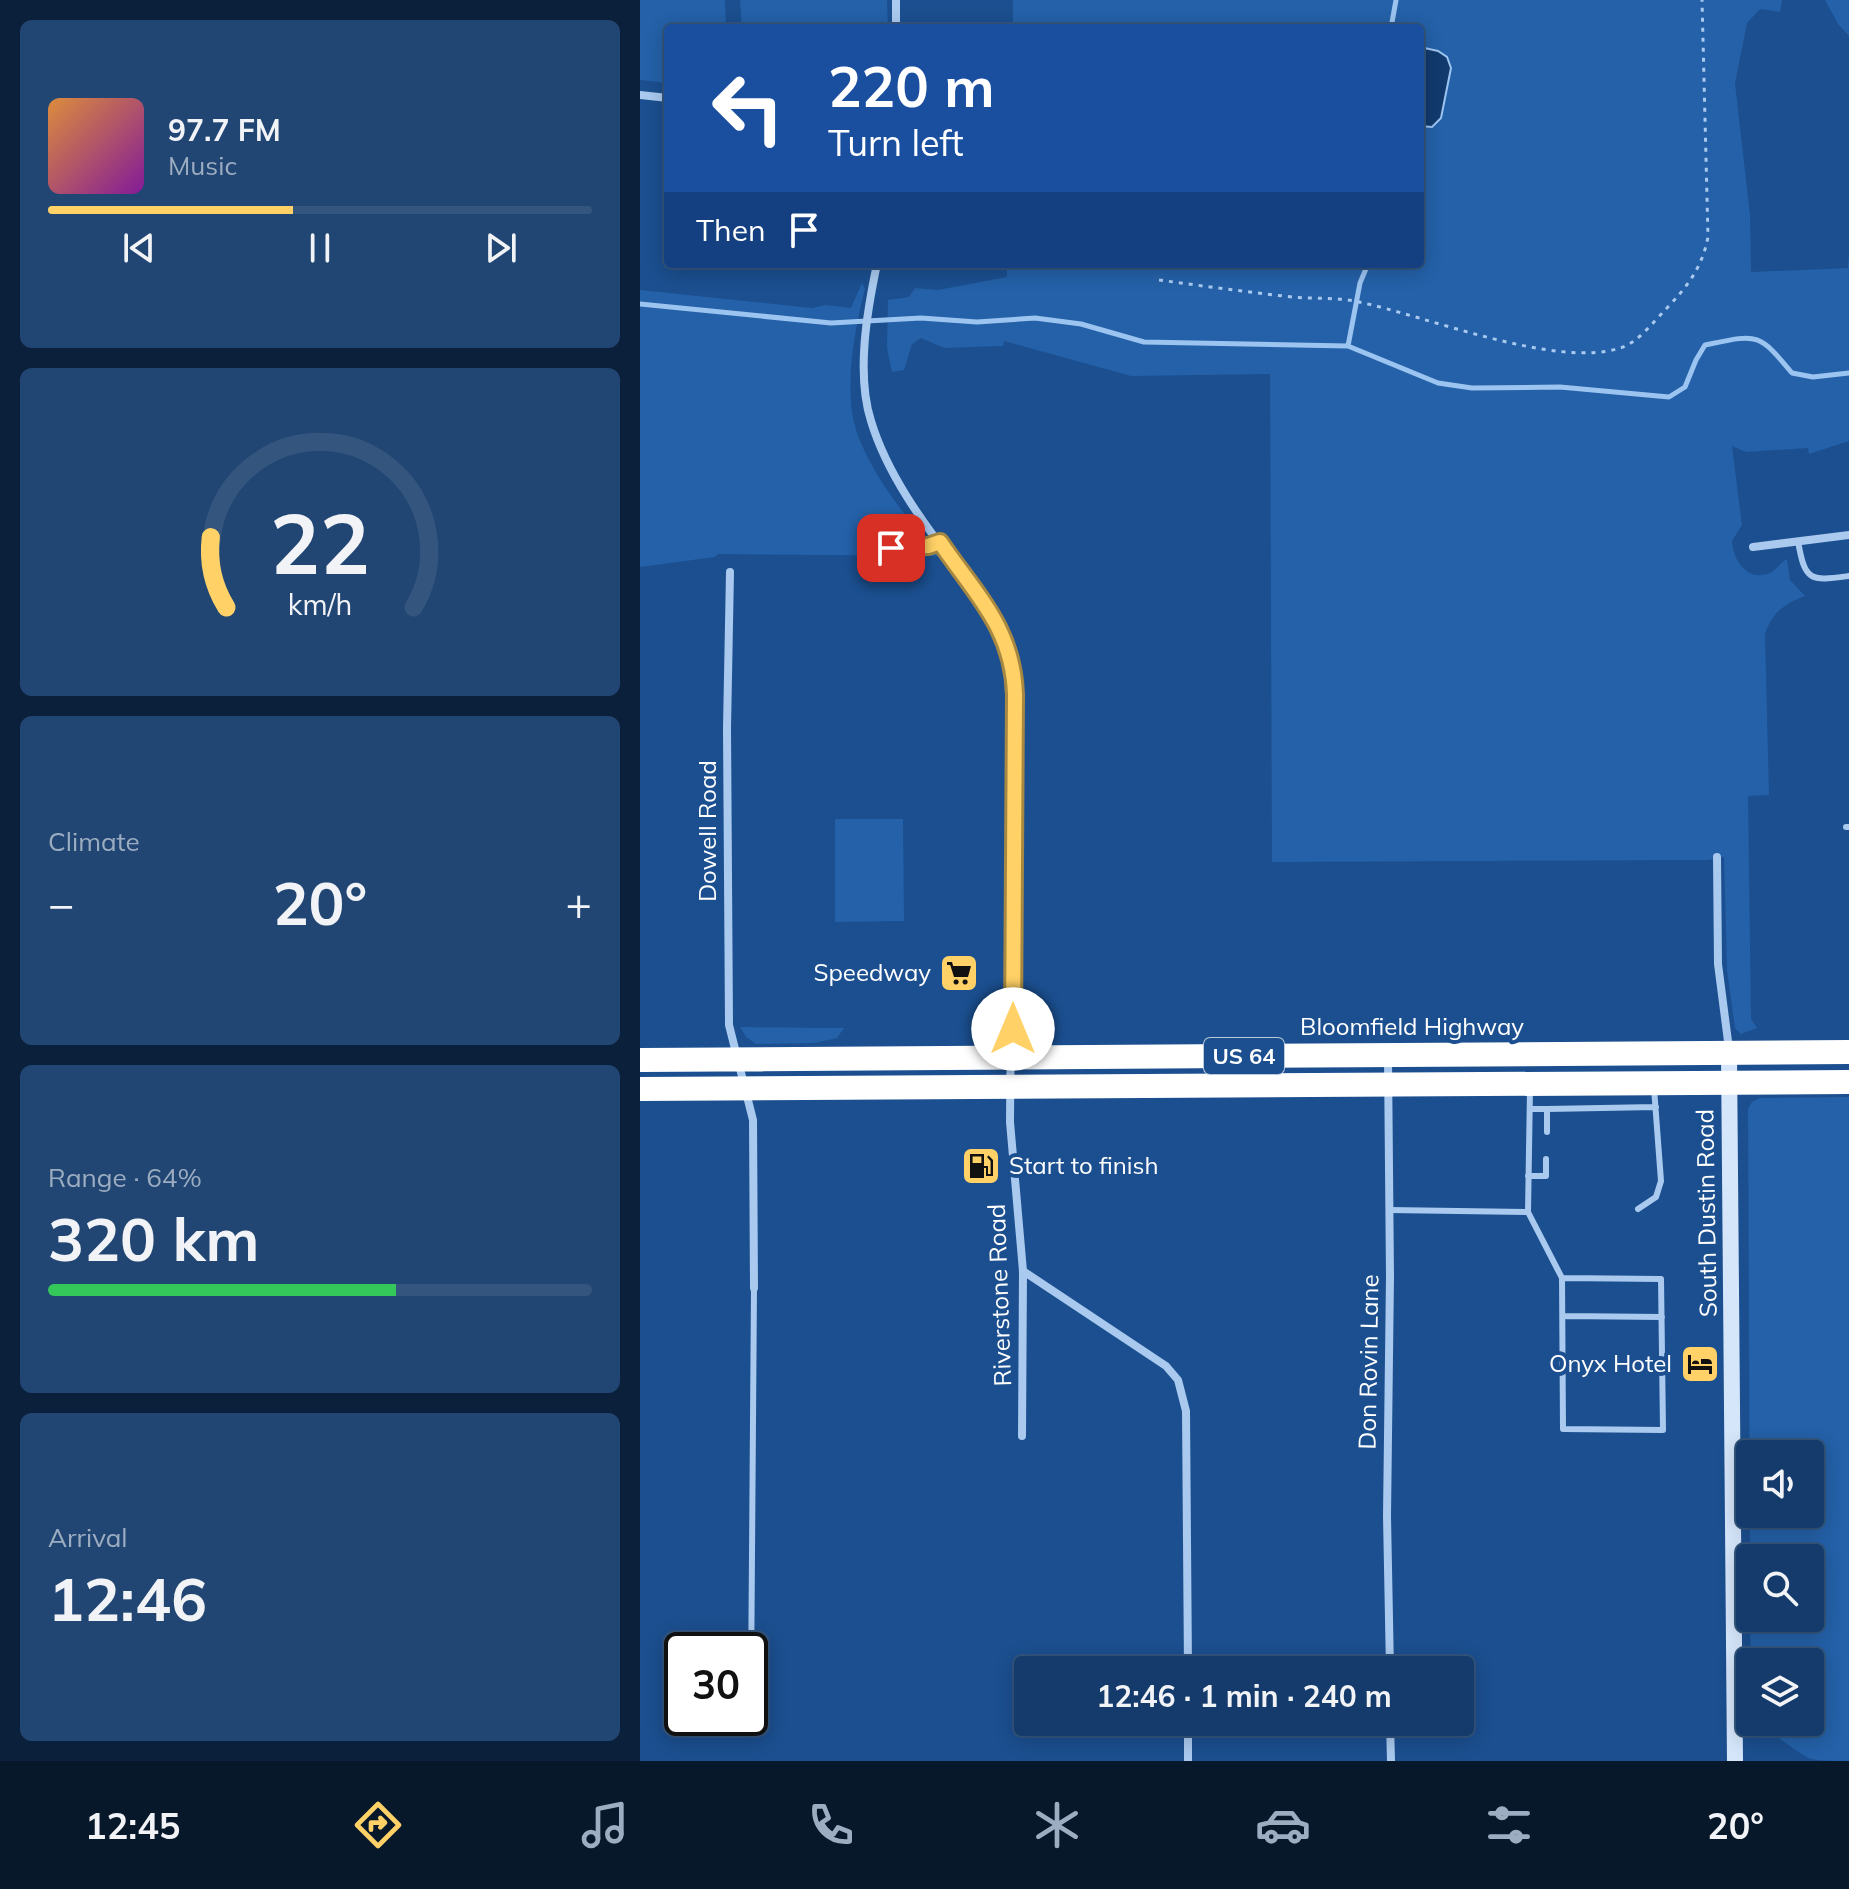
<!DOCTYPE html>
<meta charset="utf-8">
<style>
body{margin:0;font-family:Mulish,sans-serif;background:#214673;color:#f1f3f6;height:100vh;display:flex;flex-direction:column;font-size:30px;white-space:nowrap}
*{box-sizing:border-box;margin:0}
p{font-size:26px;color:#9dadc1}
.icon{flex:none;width:44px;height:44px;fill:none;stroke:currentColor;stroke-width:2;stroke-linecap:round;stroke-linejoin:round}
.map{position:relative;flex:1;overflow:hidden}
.details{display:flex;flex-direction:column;gap:20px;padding:20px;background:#0b203b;width:640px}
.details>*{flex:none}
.top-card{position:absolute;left:24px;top:24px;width:760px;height:244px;border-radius:8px;box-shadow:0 4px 20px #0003,0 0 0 2px #33557e;background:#1a4fa0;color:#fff;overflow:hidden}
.tools{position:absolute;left:1096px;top:1440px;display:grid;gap:16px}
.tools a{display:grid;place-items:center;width:88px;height:88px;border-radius:8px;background:#143b6b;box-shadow:0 4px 20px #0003,0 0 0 2px #33557e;font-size:40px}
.speed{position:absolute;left:24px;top:1632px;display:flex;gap:16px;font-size:40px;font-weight:700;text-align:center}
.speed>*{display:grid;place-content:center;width:104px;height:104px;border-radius:50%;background:#143b6b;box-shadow:0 4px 20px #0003,0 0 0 2px #33557e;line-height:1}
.speed .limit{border:4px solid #111;border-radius:12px;background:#fff;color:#111}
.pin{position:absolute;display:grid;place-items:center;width:68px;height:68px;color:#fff;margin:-34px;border-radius:16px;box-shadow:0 4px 12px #0006}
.me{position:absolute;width:88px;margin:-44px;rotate:0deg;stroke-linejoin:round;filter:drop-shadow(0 0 6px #0008)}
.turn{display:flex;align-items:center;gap:28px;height:168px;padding:0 32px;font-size:36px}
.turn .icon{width:104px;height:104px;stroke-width:2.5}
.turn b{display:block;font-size:56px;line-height:68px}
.then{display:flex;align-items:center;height:76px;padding:0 32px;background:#0003;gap:16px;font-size:30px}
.big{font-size:60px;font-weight:700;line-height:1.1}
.details .card{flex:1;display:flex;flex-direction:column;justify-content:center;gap:12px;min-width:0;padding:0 28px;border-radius:12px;background:#214673}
.details .dial{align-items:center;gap:0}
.dial svg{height:208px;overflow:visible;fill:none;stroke:#33557e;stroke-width:7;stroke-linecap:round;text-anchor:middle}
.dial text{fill:#f1f3f6;stroke:none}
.song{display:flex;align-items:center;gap:24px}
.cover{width:96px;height:96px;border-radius:12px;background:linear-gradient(135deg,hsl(30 70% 55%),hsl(290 70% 35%))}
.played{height:8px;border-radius:4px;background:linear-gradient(90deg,#ffd166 45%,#33557e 45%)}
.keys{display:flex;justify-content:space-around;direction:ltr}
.heat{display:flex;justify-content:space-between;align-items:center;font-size:44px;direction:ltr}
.charge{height:12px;border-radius:6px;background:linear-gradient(90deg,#34c759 64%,#33557e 0)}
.trip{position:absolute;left:374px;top:1656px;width:460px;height:80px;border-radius:8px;background:#143b6b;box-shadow:0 4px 20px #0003,0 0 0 2px #33557e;font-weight:700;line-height:80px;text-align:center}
.tab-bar{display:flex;height:128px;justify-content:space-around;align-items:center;background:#08182b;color:#9dadc1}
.tab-bar .icon{width:56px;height:56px}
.tab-bar .current{color:#ffd166}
.tab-bar b{font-size:36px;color:#f1f3f6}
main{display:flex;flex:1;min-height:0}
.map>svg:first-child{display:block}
.green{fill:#2461a8;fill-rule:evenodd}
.water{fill:#123a6d;stroke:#9cc4f0;stroke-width:2}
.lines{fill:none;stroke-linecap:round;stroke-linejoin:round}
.stream{stroke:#9cc4f0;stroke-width:5}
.path{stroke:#a9c9ee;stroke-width:3;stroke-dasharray:4 6;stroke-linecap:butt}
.lane{stroke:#a9c9ee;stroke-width:6}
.street{stroke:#a9c9ee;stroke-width:8}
.secondary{stroke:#d6e6fa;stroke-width:16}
.highway{stroke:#fff;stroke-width:24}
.route-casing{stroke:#a68842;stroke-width:20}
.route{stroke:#ffd166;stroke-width:14}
.labels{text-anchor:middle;stroke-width:8;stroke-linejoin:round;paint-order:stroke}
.shield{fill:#1b4f8f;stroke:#bbcadd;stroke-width:2}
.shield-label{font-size:22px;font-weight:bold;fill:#fff}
.street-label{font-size:24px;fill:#fff;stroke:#1b4f8f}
.poi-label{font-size:24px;fill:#fff;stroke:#1b4f8f;text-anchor:end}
</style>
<main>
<section class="details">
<div class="card">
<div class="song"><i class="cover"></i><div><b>97.7 FM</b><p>Music</p></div></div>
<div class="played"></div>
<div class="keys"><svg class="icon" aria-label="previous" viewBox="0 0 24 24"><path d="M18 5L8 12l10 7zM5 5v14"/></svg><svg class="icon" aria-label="pause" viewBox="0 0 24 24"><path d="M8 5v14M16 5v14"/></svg><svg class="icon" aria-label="next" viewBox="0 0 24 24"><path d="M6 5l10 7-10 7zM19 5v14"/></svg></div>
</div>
<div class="card dial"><svg viewBox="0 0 100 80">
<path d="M14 69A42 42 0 1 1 86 69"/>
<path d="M14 69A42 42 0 0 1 8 42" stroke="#ffd166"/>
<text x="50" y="56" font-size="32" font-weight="700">22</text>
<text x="50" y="72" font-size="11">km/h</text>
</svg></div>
<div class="card"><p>Climate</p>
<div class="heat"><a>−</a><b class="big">20°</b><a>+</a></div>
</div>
<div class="card"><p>Range · 64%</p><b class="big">320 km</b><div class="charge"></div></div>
<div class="card"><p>Arrival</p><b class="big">12:46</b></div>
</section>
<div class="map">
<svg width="1209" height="1761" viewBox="0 0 1209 1761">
<rect width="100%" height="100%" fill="#1b4f8f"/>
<path class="green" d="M0,0H85L86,28H28V83L0,80Z
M100,0H247L248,28H102Z
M373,0H1142L1140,12L1120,9L1107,23L1095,83L1110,215L1111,272L1208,268L1209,254V441L1169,454L1168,448L1106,452L1092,446L1102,525L1092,541C1093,561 1109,584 1132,572C1138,568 1141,562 1147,559L1150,580L1165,596C1144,604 1131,613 1125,635L1129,795L1108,796L1111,1019L1117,1028L1101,1034L1095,1028L1087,970L1084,857L1068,860L632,862L630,374L491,376L364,341L363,346L304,348L281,338L272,344L264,370L252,372L247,348L248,300L269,297L275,288L298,290L367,277V264H780V28H373Z
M1185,0H1209V36L1198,24Z
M222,283L225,289C215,327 207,372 212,412C219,461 267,518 298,556L78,554L75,557L0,567V290L172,308L186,305L211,308Z
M195,819H263L264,921L195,922Z
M100,1027L195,1028H204L197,1038L175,1043L116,1044L106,1037Z
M1209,1097V1761C1198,1761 1181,1761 1171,1759C1154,1752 1126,1725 1111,1723L1170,1722V1662H1111L1110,1618H1170V1558H1110L1108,1109L1112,1102L1120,1098ZM1110,1454H1170V1514H1110Z"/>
<path class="water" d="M780,47L798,51L807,57L811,68L801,118L792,127L780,126Z"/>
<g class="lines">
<path class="stream" d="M751,28L756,0
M0,304L191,323L281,318L337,322L395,318L441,324L504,342L708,346L798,383L832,388L920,387L1029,397L1045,387L1056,360L1065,345C1118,334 1118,332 1152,373L1173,377L1209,373
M708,346L720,283L728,264"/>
<path class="path" d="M519,280C563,286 607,292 652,297C674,299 697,297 719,302C786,316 916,369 980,348C998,343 1013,322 1026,309C1047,287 1062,268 1068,237L1062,0"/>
<path class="lane" d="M1158,541C1165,582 1170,581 1209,576
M251,548L288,546L300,542
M1206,827H1209
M890,1089L888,1212L922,1278L1021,1279L1023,1430L923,1429L922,1278
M890,1109H907V1132
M907,1109L1016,1107
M888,1176H906V1159
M998,1209L1016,1197L1021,1181L1014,1088
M749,1210L888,1212
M924,1316L1022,1317
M111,1687L114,1288"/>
<path class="street" d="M256,0V28
M0,95L28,98
M237,264C227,311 216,374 231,421C247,474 283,523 317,567C344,603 367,632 374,678L370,1122L383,1271L382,1436
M1113,547L1209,535
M90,572L87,728L89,1025L113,1120L114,1288
M1077,857L1078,964L1089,1049
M748,1059L750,1276L747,1516L750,1670
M383,1271L526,1366L538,1380L546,1411L548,1670
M548,1722V1761
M750,1722L751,1761"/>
<path class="secondary" d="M1089,1054L1095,1761"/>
<path class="highway" d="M0,1060L1209,1052
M0,1089L1209,1082"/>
</g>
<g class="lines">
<defs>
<path id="route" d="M251,548L288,546L300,542C336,595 373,628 375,695L373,1029"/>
</defs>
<use href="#route" class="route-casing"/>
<use href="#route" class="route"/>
</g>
<defs>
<symbol id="supermarket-square" viewBox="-11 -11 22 22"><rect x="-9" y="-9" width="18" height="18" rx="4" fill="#ffd166" stroke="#1b4f8f"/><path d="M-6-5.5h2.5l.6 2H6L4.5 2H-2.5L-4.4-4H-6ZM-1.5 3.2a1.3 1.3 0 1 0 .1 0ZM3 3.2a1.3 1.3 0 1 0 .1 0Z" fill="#111"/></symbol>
<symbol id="fuel-square" viewBox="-11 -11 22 22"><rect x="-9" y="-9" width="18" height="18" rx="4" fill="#ffd166" stroke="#1b4f8f"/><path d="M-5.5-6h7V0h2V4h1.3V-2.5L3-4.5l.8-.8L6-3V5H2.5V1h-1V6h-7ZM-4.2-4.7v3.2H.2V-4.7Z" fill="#111"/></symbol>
<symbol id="hotel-square" viewBox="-11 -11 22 22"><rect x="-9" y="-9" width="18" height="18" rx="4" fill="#ffd166" stroke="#1b4f8f"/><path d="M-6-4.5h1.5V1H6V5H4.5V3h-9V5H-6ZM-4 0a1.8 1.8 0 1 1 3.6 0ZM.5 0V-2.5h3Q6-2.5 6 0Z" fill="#111"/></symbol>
</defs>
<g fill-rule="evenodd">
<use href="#supermarket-square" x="297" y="951" width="44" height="44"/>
<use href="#fuel-square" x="319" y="1144" width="44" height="44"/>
<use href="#hotel-square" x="1038" y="1342" width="44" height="44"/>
</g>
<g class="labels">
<rect class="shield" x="564" y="1038" width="80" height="36" rx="6"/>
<g class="shield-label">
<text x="604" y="1064">US 64</text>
</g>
<g class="street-label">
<text transform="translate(68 831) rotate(-90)" y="8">Dowell Road</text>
<text x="772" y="1035">Bloomfield Highway</text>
<text transform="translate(1067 1213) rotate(-91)" y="8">South Dustin Road</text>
<text transform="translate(360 1295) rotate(-92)" y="8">Riverstone Road</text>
<text transform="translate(729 1362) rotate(-89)" y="8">Don Rovin Lane</text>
</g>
<g class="poi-label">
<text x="291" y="981">Speedway</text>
<text x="369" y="1174" text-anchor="start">Start to finish</text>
<text x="1032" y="1372">Onyx Hotel</text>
</g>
</g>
</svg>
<div class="tools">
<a><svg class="icon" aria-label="sound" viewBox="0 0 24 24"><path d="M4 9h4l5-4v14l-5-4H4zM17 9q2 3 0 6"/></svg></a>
<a><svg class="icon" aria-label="search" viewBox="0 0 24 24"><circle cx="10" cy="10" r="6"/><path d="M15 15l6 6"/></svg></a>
<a><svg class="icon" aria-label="layers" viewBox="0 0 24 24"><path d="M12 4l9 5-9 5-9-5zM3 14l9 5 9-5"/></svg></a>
</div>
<div class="speed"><div class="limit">30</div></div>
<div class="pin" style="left:251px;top:548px;background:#d93025"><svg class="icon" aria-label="arrive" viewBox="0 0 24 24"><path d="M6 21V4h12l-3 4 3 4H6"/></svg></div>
<svg class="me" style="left:373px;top:1029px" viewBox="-20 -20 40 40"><circle r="19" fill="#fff"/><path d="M0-13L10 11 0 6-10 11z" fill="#ffd166"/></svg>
<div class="trip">12:46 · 1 min · 240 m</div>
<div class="top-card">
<div class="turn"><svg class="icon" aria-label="left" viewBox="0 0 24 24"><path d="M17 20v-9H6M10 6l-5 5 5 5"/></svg><div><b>220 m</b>Turn left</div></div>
<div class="then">Then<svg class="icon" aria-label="arrive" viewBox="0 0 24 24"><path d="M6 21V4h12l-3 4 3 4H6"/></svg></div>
</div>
</div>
</main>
<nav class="tab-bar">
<b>12:45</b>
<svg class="icon current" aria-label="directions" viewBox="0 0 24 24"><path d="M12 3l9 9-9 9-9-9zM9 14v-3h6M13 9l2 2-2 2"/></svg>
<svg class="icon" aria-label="music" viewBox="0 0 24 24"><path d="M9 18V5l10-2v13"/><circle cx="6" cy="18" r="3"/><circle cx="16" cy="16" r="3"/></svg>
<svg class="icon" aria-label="phone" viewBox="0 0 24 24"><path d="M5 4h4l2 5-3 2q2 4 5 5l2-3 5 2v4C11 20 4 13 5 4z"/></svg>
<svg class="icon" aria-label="climate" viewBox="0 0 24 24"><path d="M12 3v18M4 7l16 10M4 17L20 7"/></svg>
<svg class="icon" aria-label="car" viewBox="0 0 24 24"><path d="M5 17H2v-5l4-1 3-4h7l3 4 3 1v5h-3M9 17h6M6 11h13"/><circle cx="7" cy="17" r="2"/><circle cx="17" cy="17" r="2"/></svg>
<svg class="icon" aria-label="filters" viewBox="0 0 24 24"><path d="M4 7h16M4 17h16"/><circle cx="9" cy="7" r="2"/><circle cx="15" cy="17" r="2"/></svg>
<b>20°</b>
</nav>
